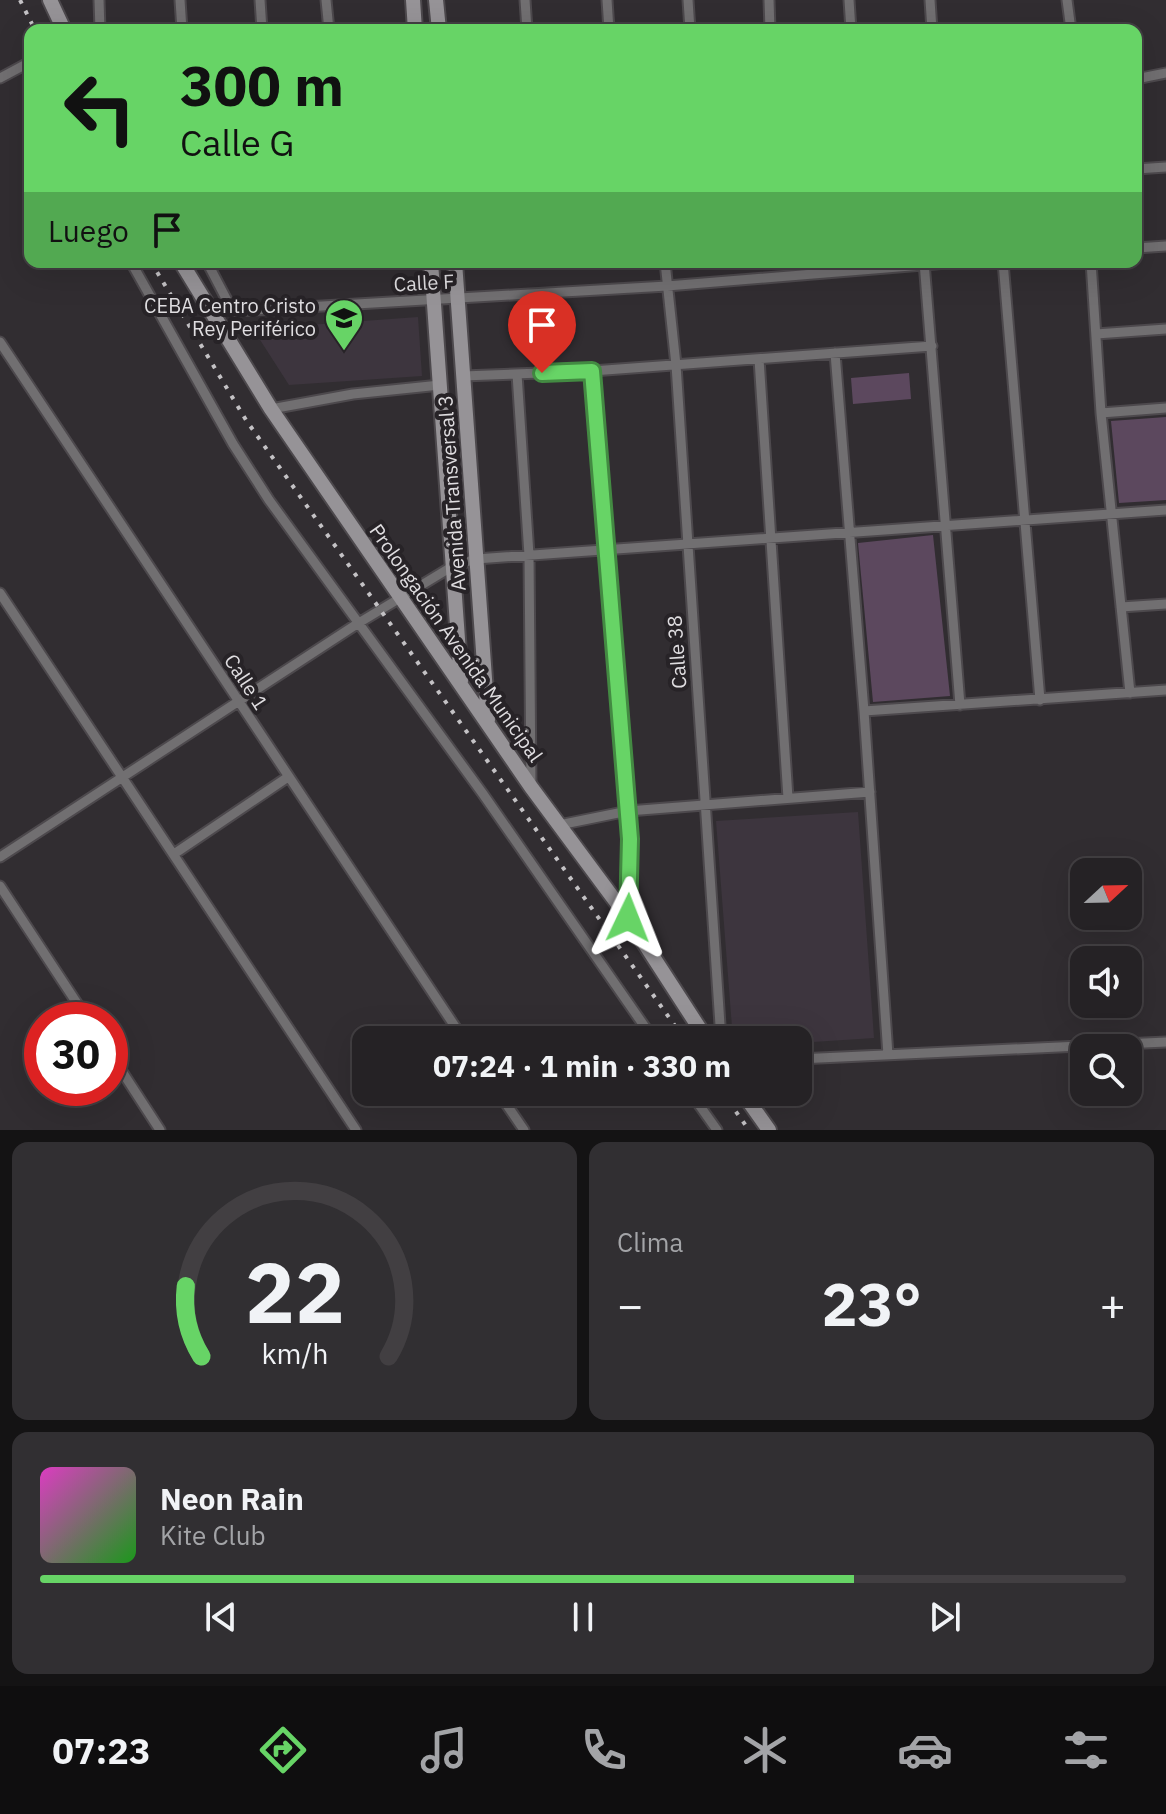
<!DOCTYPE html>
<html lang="es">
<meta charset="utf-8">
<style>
body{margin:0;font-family:"IBM Plex Sans",sans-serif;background:#312f32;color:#f1f3f6;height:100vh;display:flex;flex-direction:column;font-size:30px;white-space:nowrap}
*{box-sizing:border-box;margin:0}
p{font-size:26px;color:#a3a4a7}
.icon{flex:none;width:44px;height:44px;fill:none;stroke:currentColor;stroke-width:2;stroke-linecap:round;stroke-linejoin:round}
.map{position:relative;height:1130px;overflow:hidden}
.panel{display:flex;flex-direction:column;gap:12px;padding:12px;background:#141314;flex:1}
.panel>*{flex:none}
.banner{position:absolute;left:24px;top:24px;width:1118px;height:244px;border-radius:16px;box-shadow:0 8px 32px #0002,0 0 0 2px #423f42;background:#67d466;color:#111;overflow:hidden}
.needle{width:52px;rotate:68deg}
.tools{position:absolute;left:1070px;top:858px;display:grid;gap:16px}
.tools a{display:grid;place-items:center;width:72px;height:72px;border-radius:16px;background:#252225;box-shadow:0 8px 32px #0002,0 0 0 2px #423f42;font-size:40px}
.speed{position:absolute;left:24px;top:1002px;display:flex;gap:16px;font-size:40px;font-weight:700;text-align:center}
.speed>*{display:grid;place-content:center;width:104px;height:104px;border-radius:50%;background:#252225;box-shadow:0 8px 32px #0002,0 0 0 2px #423f42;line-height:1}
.speed .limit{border:12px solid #d22;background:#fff;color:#111}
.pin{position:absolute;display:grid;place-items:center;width:68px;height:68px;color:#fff;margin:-82px -34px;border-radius:50% 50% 50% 0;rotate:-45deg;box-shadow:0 0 8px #0007}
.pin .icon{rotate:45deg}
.me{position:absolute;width:88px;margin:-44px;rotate:2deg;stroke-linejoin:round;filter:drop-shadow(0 0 6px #0008)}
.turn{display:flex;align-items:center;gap:28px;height:168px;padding:0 24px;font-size:36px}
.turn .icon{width:104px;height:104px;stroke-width:2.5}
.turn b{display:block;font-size:56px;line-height:68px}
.then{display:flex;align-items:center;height:76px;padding:0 24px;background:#0003;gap:16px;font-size:30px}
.big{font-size:60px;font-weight:700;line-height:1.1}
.panel .tile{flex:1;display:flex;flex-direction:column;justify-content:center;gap:12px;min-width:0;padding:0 28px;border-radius:16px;background:#312f32}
.panel .dial{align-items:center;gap:0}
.dial svg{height:208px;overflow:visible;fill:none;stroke:#423f42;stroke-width:7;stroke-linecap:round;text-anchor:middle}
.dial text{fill:#f1f3f6;stroke:none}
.song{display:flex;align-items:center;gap:24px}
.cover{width:96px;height:96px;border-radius:12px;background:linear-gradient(135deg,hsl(310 70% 55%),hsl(120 70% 35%))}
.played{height:8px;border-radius:4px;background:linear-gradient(90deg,#67d466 75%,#423f42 75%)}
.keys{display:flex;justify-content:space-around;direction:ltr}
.heat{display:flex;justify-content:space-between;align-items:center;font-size:44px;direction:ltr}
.panel .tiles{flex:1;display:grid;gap:12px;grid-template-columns:1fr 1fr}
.tile:last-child{grid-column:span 2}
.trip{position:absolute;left:352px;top:1026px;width:460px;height:80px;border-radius:16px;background:#252225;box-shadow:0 8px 32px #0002,0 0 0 2px #423f42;font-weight:700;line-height:80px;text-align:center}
.tabs{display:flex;height:128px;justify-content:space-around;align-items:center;background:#0f0e0f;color:#a3a4a7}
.tabs .icon{width:56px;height:56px}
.tabs .selected{color:#67d466}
.tabs b{font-size:36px;color:#f1f3f6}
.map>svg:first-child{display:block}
.built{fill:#3d353e}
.green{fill:#5c485e}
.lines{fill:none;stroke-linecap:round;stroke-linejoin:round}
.street-casing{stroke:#4d494d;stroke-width:13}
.secondary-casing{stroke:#4d494d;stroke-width:18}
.street{stroke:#716f71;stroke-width:9}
.secondary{stroke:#969397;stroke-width:14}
.rail{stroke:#c4c2c5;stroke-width:4;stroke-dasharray:4 8;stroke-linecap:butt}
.route-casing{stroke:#438a42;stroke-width:20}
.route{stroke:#67d466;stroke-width:14}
.labels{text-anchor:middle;stroke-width:8;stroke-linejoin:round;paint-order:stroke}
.street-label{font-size:20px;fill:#dfdde0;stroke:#272327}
.poi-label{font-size:20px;fill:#dfdde0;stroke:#272327;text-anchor:end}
</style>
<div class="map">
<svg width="1166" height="1130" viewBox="0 0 1166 1130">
<rect width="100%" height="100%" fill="#312d31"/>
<path class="built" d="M418,317L422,376L289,385L253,329Z
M858,812L874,1038L798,1043V1040H733L716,821Z"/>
<path class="green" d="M909,373L911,399L853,404L851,378Z
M1166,417V500L1119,503L1111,421Z
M933,535L950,696L873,702L858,543Z"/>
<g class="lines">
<defs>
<path id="street" d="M99,0L100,30
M180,0L182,30
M260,0L262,30
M326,0L329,30
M525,0L527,30
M607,0L609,30
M688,0L690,30
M769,0L770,30
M849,0L851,30
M930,0L932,30
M1067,0L1071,30
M0,78L30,62
M1136,79L1166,73
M1136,169L1166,167
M1136,248L1166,246
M131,262L233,444L269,500L483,794L654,1040
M207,262L231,308L235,311L667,286L959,262
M665,262L676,365L721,1040
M924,262L960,705
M1003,262L1040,700
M1091,262L1101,413L1130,693
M1096,334L1166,329
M0,342L464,1040
M835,353L864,711L888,1055
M759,359L788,798
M592,371L630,839L628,918
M517,374L529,555L531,787
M463,376L592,371L932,346
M271,409L353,394L440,385
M1101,413L1166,408
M0,593L356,1130
M1121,607L1166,604
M864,711L1166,690
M559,825L628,811L870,792
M174,854L288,777
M0,857L357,624L453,566L476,559L1166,510
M0,886L88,1020
M110,1053L160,1130
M798,1059L1166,1042
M498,1092L524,1130
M690,1092L717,1130"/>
<path id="secondary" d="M50,0L64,30
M413,0L415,30
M436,0L439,30
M181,262L271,409L531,787L628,918L707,1040
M431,262L461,681
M455,262L488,720
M742,1092L769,1130"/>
</defs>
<use href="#street" class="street-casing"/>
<use href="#secondary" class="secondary-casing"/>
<use href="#street" class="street"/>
<use href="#secondary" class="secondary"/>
<path class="rail" d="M20,0L35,30
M151,262L246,420L685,1040
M722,1092L749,1130"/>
</g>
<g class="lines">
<defs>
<path id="route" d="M542,373L592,371L630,839L628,918"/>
</defs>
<use href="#route" class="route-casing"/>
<use href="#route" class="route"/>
</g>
<defs>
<symbol id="school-pin" viewBox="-11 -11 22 30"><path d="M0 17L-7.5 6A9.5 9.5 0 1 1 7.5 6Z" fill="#67d466" stroke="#272327"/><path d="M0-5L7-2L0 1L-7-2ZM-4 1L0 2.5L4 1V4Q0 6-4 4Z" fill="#111"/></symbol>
</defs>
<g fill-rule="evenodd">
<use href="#school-pin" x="322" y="296" width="44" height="60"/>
</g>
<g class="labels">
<g class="street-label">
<text transform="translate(424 283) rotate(-3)" y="7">Calle F</text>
<text transform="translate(452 493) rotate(-94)" y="7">Avenida Transversal 3</text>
<text transform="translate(456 643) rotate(55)" y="7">Prolongación Avenida Municipal</text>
<text transform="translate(677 652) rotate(-94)" y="7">Calle 38</text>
<text transform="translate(246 682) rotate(57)" y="7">Calle 1</text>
</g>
<g class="poi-label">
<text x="316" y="313">CEBA Centro Cristo<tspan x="316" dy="23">Rey Periférico</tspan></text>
</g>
</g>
</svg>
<div class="tools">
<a><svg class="needle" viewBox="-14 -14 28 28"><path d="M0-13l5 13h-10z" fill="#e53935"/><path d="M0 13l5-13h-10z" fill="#a3a4a7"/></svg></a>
<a><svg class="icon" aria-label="sound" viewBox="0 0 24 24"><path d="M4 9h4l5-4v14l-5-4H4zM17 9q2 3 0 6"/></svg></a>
<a><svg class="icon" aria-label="search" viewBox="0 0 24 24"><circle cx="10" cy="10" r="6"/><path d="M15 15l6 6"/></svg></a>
</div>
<div class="speed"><div class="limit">30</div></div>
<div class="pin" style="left:542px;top:373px;background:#d93025"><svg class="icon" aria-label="arrive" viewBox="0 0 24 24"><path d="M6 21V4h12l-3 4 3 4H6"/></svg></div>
<svg class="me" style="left:628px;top:918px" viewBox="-20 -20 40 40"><path d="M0-17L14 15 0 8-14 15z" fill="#67d466" stroke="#fff" stroke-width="4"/></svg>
<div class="trip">07:24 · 1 min · 330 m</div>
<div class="banner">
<div class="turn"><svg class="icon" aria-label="left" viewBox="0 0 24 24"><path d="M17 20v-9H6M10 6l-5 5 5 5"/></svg><div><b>300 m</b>Calle G</div></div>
<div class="then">Luego<svg class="icon" aria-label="arrive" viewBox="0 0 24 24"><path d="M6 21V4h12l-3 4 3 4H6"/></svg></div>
</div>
</div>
<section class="panel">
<div class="tiles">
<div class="tile dial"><svg viewBox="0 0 100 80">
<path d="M14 69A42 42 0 1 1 86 69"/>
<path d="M14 69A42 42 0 0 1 8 42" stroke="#67d466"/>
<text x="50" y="56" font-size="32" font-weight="700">22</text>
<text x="50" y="72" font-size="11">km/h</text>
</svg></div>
<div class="tile"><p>Clima</p>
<div class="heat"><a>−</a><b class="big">23°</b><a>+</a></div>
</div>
<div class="tile">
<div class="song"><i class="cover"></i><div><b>Neon Rain</b><p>Kite Club</p></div></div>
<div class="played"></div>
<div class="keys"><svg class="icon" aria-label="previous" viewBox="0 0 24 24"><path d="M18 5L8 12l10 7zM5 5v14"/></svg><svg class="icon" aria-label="pause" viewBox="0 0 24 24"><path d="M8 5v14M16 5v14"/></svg><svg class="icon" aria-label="next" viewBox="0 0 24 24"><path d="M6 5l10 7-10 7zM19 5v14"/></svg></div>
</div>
</div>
</section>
<nav class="tabs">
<b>07:23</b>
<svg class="icon selected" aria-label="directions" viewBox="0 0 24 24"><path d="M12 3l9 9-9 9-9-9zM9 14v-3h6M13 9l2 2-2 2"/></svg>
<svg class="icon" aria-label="music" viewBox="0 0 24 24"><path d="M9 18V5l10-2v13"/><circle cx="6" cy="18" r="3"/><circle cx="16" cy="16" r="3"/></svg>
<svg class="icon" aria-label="phone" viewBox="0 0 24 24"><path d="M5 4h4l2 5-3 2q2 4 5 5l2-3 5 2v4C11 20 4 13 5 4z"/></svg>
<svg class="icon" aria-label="climate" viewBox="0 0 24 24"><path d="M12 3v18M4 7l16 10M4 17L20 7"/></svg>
<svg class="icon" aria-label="car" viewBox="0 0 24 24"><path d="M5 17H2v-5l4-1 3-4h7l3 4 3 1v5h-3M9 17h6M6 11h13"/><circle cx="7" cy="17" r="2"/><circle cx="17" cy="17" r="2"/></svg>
<svg class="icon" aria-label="filters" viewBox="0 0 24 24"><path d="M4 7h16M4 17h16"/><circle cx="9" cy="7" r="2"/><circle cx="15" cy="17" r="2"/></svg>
</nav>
